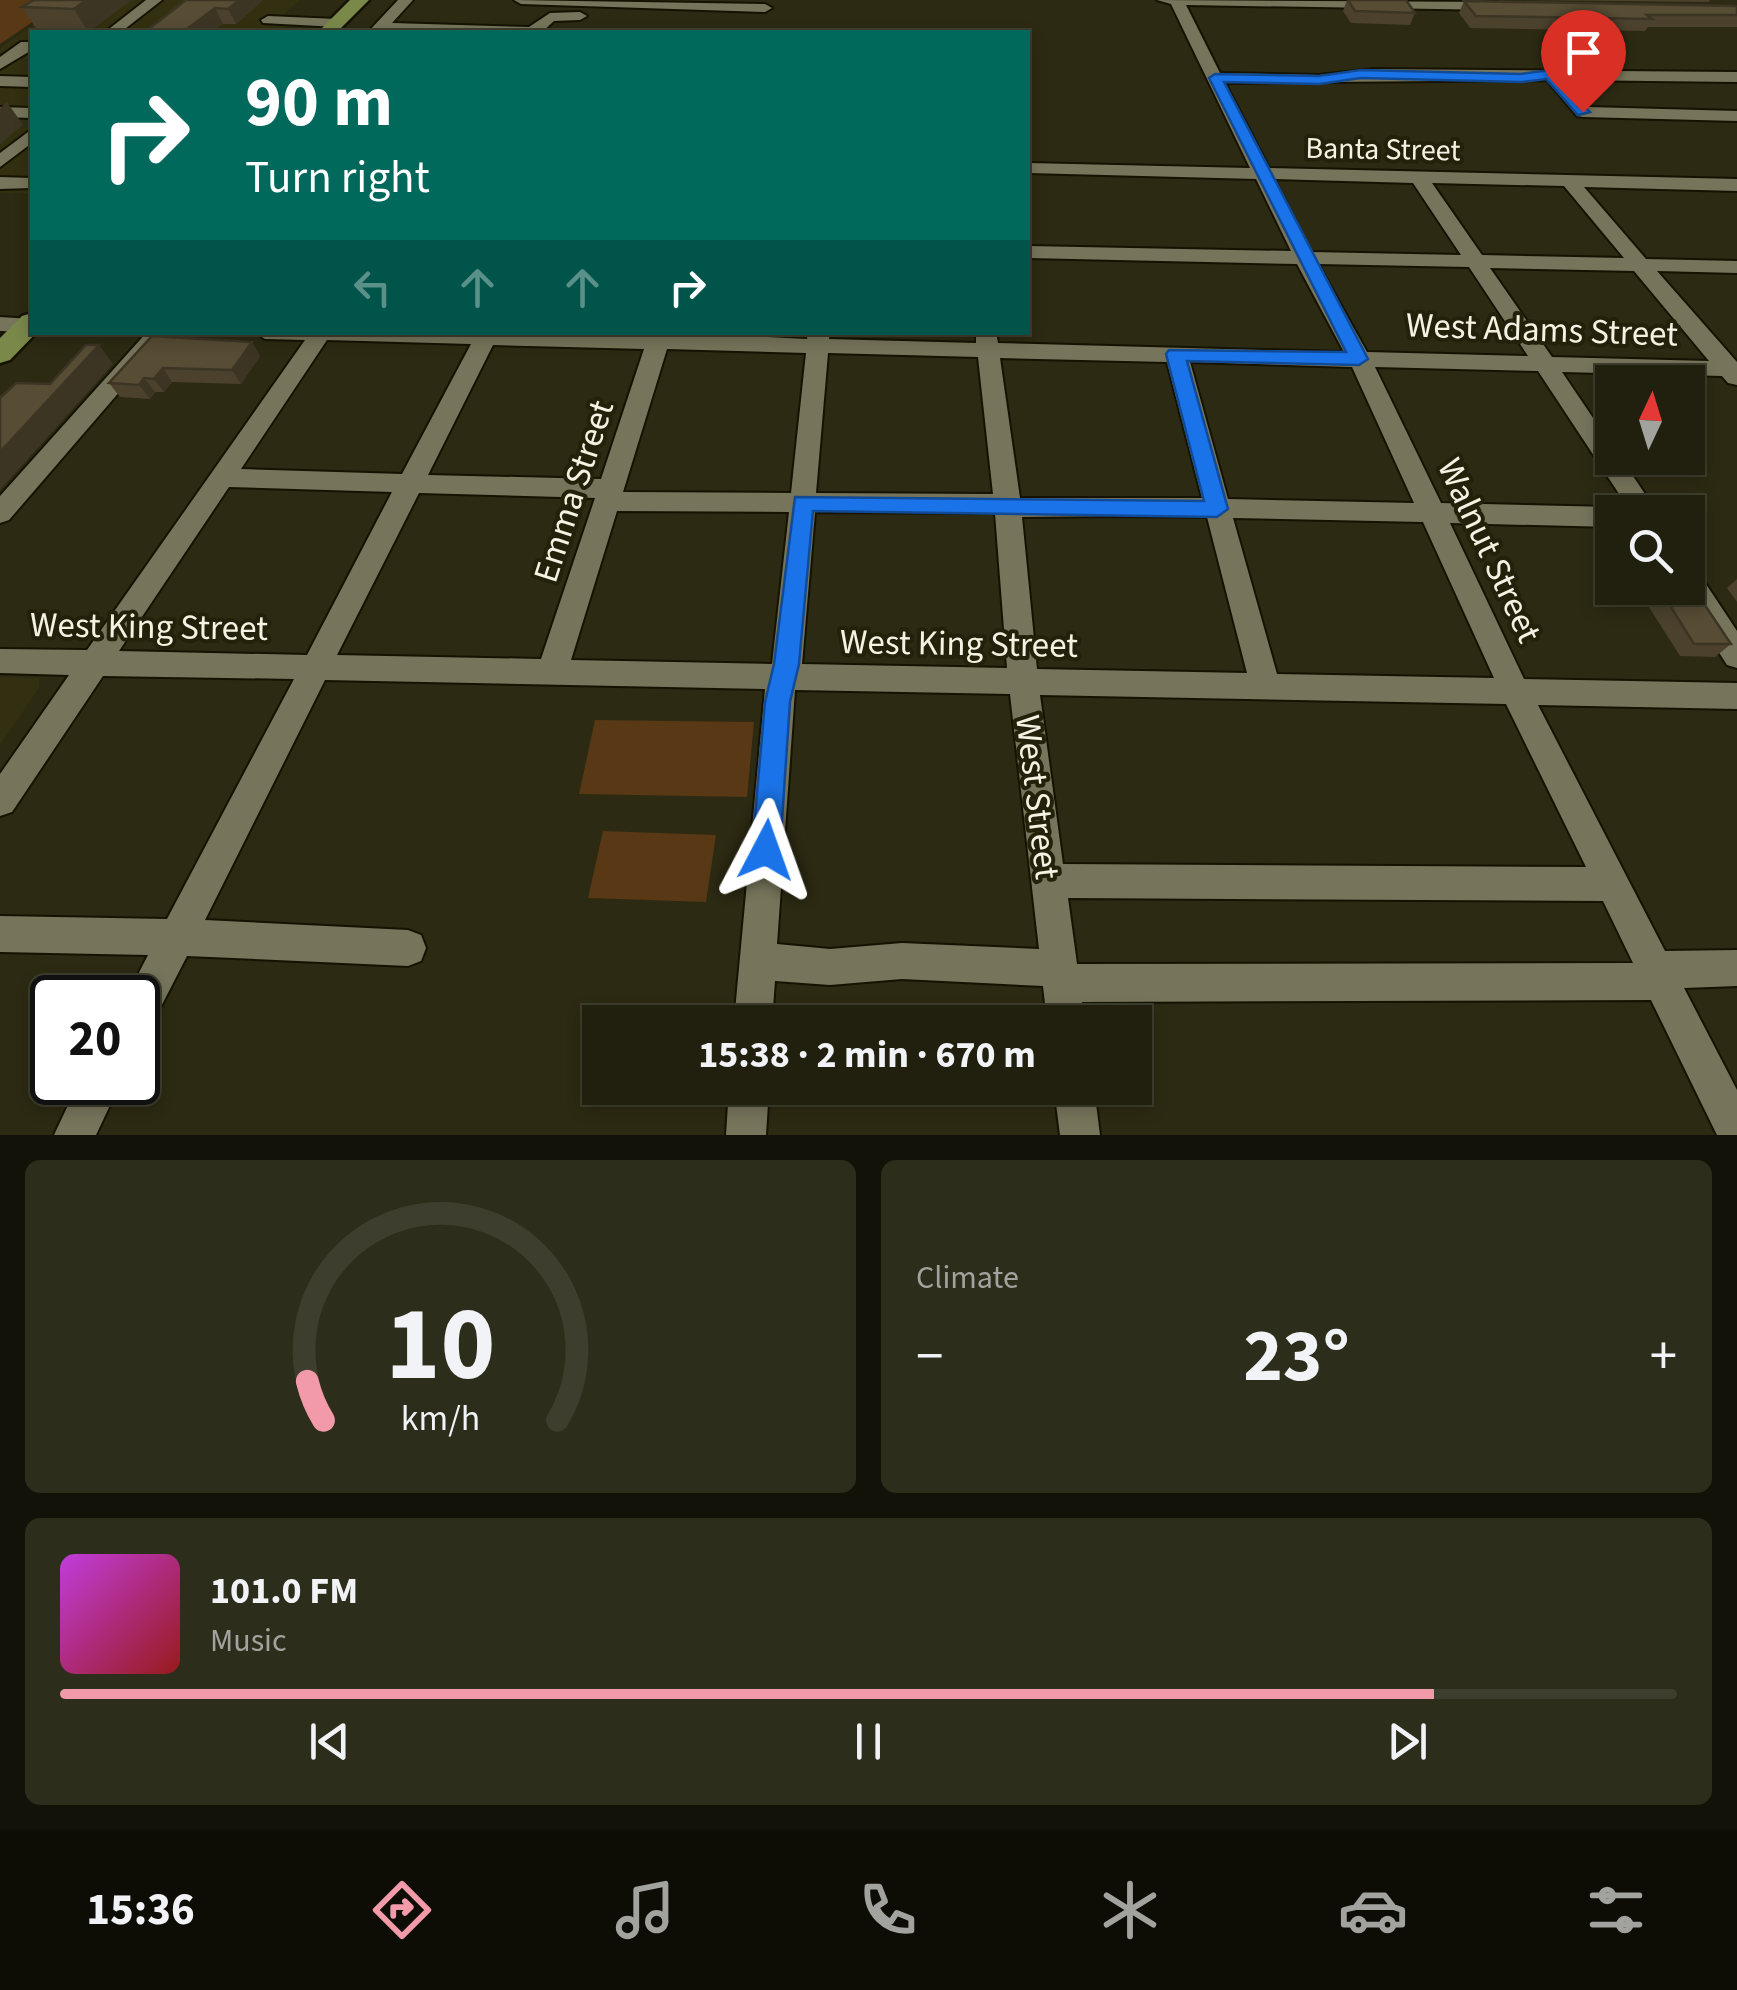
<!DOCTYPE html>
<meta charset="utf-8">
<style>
body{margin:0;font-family:"Source Sans 3",sans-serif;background:#2d2d1c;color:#f1f3f6;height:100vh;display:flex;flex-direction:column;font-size:38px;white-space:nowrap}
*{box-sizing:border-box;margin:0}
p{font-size:32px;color:#a2a39e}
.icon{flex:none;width:55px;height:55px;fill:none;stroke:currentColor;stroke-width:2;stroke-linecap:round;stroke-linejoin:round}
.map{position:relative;height:1135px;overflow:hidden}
.drawer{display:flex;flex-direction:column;gap:25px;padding:25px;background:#121208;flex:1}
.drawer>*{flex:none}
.hud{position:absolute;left:30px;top:30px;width:1000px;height:305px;border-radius:0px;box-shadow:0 5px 15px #0003,0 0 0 2px #3e3e2e;background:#00695c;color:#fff;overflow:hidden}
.needle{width:65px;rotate:4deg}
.tools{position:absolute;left:1595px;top:365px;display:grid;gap:20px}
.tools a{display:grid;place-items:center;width:110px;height:110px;border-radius:0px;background:#21200e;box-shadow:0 5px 15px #0003,0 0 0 2px #3e3e2e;font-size:50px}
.speed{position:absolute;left:30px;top:975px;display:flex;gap:20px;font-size:50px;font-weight:700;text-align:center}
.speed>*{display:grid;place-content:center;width:130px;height:130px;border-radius:50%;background:#21200e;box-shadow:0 5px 15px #0003,0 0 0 2px #3e3e2e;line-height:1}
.speed .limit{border:5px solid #111;border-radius:15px;background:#fff;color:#111}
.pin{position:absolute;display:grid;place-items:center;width:85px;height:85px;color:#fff;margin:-102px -42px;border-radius:50% 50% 50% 0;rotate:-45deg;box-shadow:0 0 10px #0007}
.pin .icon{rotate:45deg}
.me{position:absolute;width:110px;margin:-55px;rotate:4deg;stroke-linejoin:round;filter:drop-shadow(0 0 8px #0008)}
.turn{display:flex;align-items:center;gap:35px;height:210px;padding:0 50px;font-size:45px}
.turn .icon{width:130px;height:130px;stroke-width:2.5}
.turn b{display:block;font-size:70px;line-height:85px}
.lanes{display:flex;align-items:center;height:95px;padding:0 50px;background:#0003;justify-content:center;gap:50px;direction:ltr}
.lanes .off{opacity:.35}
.big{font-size:75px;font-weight:700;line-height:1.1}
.drawer .tile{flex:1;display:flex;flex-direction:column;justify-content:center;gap:15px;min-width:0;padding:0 35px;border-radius:15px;background:#2d2d1c}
.drawer .dial{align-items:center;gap:0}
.dial svg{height:260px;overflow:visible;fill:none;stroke:#3e3e2e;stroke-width:7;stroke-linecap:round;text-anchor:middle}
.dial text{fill:#f1f3f6;stroke:none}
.song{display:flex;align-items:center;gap:30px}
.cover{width:120px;height:120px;border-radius:15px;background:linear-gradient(135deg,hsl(290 70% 55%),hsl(0 70% 35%))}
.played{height:10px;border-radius:5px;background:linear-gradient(90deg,#f39aaa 85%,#3e3e2e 85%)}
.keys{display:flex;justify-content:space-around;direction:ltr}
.heat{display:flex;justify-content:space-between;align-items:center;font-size:55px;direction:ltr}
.drawer .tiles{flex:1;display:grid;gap:25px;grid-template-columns:1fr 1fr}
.tile:last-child{grid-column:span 2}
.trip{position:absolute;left:582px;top:1005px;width:570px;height:100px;border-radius:0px;background:#21200e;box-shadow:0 5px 15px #0003,0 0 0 2px #3e3e2e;font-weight:700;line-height:100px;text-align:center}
.dock{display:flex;height:160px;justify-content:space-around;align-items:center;background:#0d0d06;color:#a2a39e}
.dock .icon{width:70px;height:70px}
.dock .active{color:#f39aaa}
.dock b{font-size:45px;color:#f1f3f6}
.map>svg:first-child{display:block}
.built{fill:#323010}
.green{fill:#583815}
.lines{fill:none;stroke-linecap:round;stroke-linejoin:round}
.minor-casing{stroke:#151300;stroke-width:4}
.major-casing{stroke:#151300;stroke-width:5}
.minor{fill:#76745a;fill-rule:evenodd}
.major{fill:#7a884a;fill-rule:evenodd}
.wall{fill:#4b412d}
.shaded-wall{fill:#3d3524}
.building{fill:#574c34;stroke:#3d3524;stroke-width:2.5}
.route{fill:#1a73e8;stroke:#114b97;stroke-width:2.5}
.labels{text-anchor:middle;stroke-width:8;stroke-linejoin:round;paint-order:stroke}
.far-street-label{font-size:30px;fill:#f3f2e3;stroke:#232109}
.street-label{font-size:35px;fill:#f3f2e3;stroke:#232109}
</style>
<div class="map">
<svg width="1737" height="1135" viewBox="0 0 1737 1135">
<rect width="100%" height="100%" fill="#2c2a12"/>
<path class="built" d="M69,0H300L284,14L285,27L279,32H32V193H0V48Z
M0,677L39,678V688L0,745Z"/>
<path class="green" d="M0,0H65L0,44Z
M595,720L754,722L747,797L579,794Z
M603,831L716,835L706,902L588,898Z"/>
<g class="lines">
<defs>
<path id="minor" d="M146,0H162L121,32H105Z
M398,0H413L392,23L529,27L550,13L580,12L587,16L580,20L554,21L542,32H368Z
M514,0L765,4L772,8L765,12L521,4Z
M1157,0L1497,2L1504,6L1497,10L1186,5L1220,73L1319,75L1373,69L1737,72V82L1564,80L1588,107L1737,111V121L1583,117L1577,116L1547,80L1225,83L1269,168L1737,179V191L1584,187L1646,259L1737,261V273L1657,271L1737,362V385L1728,383L1722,376L1562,372L1612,446V458H1621L1657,512H1631L1538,371L1375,367L1441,503L1612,507L1623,512H1612V527L1450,523L1524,679L1737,683V709L1538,705L1665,951L1737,950V986L1684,988L1737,1090V1135H1717L1651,1000L1082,1002L1085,1022H1047L1043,986L902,979L830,985L775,981L772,1022H734L765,689L325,680L205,920L408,930L421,935L426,948L421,961L408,966L187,956L151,1026L138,1032V998H126L148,955L0,952V916L167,919L294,679L103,676L12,812L0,816V774L69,675L0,673V649L87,650L305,340L265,339L254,332H672L807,339L808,332H830L829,339L976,343V332H996L998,343L1344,352L1297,264L1028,258V246L1291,251L1256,179L1028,173V163L1250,168L1171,4ZM1274,179L1413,183L1461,255L1311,252ZM1432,183L1564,186L1624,258L1482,255ZM1318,264L1469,267L1528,356L1367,352ZM1490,268L1634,271L1709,361L1552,357ZM327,340L471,344L402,474L241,469ZM493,345L644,349L601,479L428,475ZM667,349L806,353L791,493L623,492ZM828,353L978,357L993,494L816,493ZM1000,358L1167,362L1202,498H1020ZM1190,362L1352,367L1414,503L1228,499ZM229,487L392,492L307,655L119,651ZM419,493L595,498L541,659L337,655ZM617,511L789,512L772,664L571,660ZM815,512L995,513L1007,668L802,664ZM1125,516L1207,517L1247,673L1037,669L1022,517ZM1233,518L1423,522L1494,678L1277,674ZM795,690L1010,694L1039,949L902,943L830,949L777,944ZM1040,695L1506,704L1586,867L1063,864ZM1068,898L1603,901L1633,963L1077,964Z
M268,16L337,19L344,23L337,27L263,23L261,20Z
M21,42H32V50L0,69V57Z
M0,76L32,77V87L0,86Z
M0,107L32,108V118L0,117Z
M32,129V143L0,167V153Z
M0,177L32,178V188L0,189Z
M0,317L32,319L33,332L0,331Z
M147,332H171L9,520L0,523V496Z
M1688,569L1698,572L1737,631V668L1727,665L1678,588H1688Z
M79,1082H121L96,1135H54Z
M729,1088H769L766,1135H726Z
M1054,1088H1094L1100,1135H1060Z"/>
<path id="major" d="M350,0H369L337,32H318Z
M32,313V332H37L10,360L0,363V338L22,316Z"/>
</defs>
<use href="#minor" class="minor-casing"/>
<use href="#major" class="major-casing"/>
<use href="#minor" class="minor"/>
<use href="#major" class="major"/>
</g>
<path class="wall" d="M34,0H131L88,32L37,30L22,7Z
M186,0H263L236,24H223Z
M1347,0L1415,13L1410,25L1351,23L1343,11Z
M1520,0H1710L1709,2Z
M1464,1L1737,7V27H1648L1645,31L1470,28L1459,13Z
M252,342L260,356L241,384L172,382L164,392H155L150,399L120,397L109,383Z
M1737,579V602L1727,588Z
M1646,588H1688L1731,644L1715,657L1680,656L1640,593Z"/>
<path class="shaded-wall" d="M86,0H131L88,32L74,9Z
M239,0H263L236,24L228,9Z
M215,8L223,24L211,32H183Z
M7,102L23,125L0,144V108Z
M252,342L260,356L241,384L232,370Z
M99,345L113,364L0,490V452Z
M163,368L172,382L164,392L154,379Z
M144,378L155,392L150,399L139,385Z"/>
<path class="building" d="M34,0H86L74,9L22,7Z
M186,0H239L228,9L215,8L183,32H145Z
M1348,0H1406L1415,13L1355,11Z
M1464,1L1735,6L1737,7V15H1647L1652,19L1476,16Z
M152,336L252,342L232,370L163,368L154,379L144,378L139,385L109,383Z
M86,345H99L0,452V398L16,383L50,384Z
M1688,580L1731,644H1694L1659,588H1688Z"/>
<path class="route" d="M1361,70L1521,74L1550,70L1590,112L1578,115L1546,79L1521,82L1361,78L1319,84L1224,82L1368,359L1359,365L1187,361L1228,509L1217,517L813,511L799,664L790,702L780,850L776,860L766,864L756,860L752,850L765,702L774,664L795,497L1204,501L1166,354L1169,350L1346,352L1209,78L1215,74L1319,76Z"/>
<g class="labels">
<g class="far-street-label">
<text transform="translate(1383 149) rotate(1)" y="10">Banta Street</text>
</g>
<g class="street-label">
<text transform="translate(1542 329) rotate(2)" y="12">West Adams Street</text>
<text transform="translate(573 491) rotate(-72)" y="12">Emma Street</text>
<text transform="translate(1490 550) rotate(65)" y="12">Walnut Street</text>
<text transform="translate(149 626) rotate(1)" y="12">West King Street</text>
<text transform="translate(959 643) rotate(1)" y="12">West King Street</text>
<text transform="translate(1038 797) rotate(83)" y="12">West Street</text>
</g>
</g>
</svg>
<div class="tools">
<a><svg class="needle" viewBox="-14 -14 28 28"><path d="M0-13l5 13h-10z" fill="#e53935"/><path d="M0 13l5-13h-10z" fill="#a2a39e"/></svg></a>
<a><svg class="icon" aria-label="search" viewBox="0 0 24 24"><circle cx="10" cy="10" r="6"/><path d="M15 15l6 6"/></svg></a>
</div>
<div class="speed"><div class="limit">20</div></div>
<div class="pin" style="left:1583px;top:112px;background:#d93025"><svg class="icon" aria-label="arrive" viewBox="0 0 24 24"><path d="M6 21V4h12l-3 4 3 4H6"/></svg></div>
<svg class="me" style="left:766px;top:850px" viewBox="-20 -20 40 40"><path d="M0-17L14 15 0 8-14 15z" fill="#1a73e8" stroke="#fff" stroke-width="4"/></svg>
<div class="trip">15:38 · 2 min · 670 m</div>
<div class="hud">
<div class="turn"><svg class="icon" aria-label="right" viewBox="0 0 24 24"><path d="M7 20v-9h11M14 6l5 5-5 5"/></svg><div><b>90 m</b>Turn right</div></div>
<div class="lanes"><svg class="icon off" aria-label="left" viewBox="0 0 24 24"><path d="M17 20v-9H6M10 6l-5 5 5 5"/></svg><svg class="icon off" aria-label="ahead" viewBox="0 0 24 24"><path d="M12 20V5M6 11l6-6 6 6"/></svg><svg class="icon off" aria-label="ahead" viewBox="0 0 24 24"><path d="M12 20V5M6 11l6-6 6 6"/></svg><svg class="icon" aria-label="right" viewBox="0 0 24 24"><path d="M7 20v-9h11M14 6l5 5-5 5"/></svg></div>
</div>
</div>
<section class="drawer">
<div class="tiles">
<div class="tile dial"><svg viewBox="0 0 100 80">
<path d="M14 69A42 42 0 1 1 86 69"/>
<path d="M14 69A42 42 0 0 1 9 57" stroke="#f39aaa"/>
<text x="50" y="56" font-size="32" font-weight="700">10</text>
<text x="50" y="72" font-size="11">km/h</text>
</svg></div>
<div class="tile"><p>Climate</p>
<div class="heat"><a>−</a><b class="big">23°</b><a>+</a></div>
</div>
<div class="tile">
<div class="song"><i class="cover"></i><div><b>101.0 FM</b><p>Music</p></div></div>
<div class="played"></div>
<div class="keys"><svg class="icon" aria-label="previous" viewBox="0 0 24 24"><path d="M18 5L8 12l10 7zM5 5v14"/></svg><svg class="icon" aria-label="pause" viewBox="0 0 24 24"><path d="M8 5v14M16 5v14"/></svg><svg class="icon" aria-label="next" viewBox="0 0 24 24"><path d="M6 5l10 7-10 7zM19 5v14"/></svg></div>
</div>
</div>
</section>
<nav class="dock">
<b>15:36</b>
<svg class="icon active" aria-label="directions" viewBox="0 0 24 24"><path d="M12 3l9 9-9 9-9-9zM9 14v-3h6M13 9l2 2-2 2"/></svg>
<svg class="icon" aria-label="music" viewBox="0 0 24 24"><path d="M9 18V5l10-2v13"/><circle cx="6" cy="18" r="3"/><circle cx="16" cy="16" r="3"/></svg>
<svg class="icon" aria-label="phone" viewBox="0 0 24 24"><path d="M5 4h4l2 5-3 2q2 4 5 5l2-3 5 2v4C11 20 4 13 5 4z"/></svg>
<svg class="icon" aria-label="climate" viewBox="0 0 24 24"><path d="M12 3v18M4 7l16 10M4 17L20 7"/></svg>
<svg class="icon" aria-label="car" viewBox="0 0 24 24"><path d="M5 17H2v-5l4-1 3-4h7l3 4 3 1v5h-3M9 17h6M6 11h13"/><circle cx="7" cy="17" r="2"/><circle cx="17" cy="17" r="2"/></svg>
<svg class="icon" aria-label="filters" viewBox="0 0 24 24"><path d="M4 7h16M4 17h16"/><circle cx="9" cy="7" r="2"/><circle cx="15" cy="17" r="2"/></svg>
</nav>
